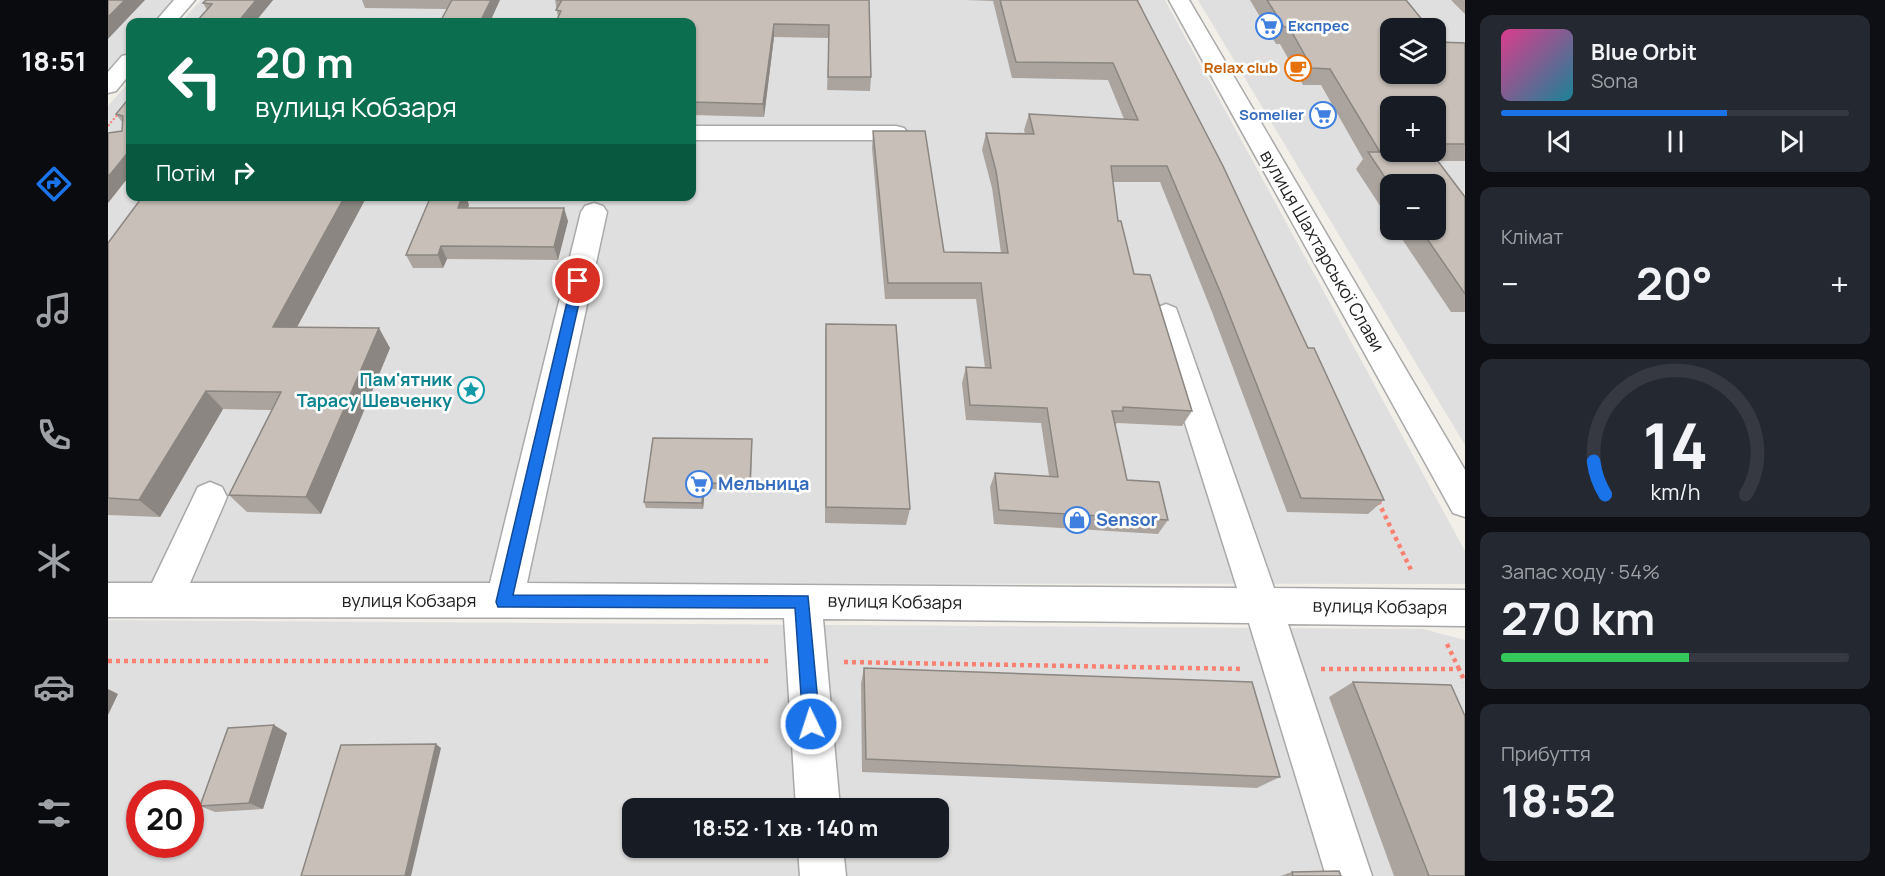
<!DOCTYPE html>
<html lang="uk">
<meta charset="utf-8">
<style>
body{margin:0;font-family:Manrope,sans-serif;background:#242831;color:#f1f3f6;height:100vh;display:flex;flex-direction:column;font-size:22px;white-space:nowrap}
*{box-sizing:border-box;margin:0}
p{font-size:20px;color:#9ea1a6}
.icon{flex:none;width:33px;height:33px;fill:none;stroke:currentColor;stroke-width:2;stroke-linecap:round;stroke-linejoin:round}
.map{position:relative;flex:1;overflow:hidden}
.panel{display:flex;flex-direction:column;gap:15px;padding:15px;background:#0d0f14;width:420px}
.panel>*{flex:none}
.hud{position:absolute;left:18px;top:18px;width:570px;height:183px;border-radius:12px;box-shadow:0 2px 4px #0004;background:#0b6e4f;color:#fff;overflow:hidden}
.buttons{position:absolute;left:1272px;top:18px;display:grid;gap:12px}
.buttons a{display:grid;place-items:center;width:66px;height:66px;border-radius:12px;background:#171b24;box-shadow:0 2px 4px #0004;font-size:30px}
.speed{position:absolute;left:18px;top:780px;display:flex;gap:12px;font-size:30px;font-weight:700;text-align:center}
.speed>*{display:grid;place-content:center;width:78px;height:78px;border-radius:50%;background:#171b24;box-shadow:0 2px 4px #0004;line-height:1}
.speed .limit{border:9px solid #d22;background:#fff;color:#111}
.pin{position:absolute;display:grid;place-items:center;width:51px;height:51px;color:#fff;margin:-26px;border:3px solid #fff;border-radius:50%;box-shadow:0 2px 6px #0007}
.me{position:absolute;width:66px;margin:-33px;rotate:356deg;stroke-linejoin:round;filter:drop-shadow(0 0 4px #0008)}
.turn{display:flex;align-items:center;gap:21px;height:126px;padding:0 30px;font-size:27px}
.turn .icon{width:78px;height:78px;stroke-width:2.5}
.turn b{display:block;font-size:42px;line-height:51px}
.then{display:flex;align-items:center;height:57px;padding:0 30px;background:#0003;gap:12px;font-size:22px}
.big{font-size:45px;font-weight:700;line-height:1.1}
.panel .tile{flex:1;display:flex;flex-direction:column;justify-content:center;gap:9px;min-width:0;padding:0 21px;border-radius:12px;background:#242831}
.panel .dial{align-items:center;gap:0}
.dial svg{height:156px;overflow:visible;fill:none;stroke:#363941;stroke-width:7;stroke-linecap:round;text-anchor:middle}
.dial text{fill:#f1f3f6;stroke:none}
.song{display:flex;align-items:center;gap:18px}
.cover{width:72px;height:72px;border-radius:9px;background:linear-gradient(135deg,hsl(330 70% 55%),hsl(190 70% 35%))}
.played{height:6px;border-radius:3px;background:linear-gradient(90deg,#1a73e8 65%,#363941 65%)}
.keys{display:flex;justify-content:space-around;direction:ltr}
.heat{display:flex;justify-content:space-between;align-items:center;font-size:33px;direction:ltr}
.charge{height:9px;border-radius:4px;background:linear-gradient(90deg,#34c759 54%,#363941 0)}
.trip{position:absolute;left:514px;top:798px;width:327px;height:60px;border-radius:12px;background:#171b24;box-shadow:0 2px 4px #0004;font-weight:700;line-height:60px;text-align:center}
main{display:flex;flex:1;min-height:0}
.tab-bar{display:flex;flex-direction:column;width:108px;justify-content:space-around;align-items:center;background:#090b0e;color:#9ea1a6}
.tab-bar .icon{width:42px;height:42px}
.tab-bar .active{color:#1a73e8}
.tab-bar b{font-size:27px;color:#f1f3f6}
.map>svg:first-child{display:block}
.residential{fill:#e0dfdf;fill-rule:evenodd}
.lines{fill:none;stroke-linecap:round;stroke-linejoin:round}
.minor-casing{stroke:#a9a9a9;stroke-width:3}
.path-far1{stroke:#fa8072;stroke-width:2;stroke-dasharray:2 2;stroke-linecap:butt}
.path{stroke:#fa8072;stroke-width:4.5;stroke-dasharray:4 4;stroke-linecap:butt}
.minor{fill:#fff;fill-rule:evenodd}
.wall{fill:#aba49e;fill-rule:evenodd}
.shaded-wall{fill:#8b8681}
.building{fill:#c7bfb8;stroke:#8b8681;stroke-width:1.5}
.route{fill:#1a73e8;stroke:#114b97;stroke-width:1.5}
.labels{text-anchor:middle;stroke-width:5;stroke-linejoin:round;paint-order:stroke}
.far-shop-label{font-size:15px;font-weight:bold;fill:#366cbe;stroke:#fff;text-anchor:start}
.far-food-label{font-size:15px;font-weight:bold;fill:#c56008;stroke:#fff;text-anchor:end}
.street-label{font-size:18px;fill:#222;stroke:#fff}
.culture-label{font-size:18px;font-weight:bold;fill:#0d838f;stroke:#fff;text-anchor:end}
.shop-label{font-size:18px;font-weight:bold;fill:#366cbe;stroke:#fff;text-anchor:start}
</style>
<main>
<nav class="tab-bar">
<b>18:51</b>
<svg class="icon active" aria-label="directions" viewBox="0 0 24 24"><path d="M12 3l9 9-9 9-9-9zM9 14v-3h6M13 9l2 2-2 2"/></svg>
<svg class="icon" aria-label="music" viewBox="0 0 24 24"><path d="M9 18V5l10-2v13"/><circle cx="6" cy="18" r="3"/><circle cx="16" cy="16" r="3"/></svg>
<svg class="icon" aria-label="phone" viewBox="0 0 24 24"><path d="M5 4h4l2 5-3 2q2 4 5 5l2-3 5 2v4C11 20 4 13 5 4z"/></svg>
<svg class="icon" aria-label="climate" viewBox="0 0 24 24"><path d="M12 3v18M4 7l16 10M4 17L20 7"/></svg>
<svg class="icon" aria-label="car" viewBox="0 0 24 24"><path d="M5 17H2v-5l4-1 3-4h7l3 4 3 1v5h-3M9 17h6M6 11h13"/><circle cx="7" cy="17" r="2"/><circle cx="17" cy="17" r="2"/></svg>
<svg class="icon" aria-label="filters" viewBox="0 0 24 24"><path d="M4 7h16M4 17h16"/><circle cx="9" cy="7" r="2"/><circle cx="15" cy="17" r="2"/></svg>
</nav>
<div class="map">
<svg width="1357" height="876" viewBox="0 0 1357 876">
<rect width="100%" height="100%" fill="#f2efe9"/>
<path class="residential" d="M0,0H68L47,22H22V49L0,74Z
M93,0H1057L1357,551V584L0,583V106L22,81V196H584V22H73Z
M1090,0H1357V445ZM1282,28H1328V74H1282ZM1282,106H1328V152H1282ZM1282,184H1328V230H1282Z
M0,620L1315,629L1357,640V876H0ZM32,794H82V844H32ZM525,808H831V848H525Z"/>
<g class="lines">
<defs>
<path id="minor" d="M66,0H87L68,22H47Z
M1061,0H1081L1357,470V517L1345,513Z
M22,54V74L8,91L0,93V72L14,56Z
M584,126H788L796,128L800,133L796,138L788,140H584Z
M486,203L495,206L499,212L419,583L1129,588L1043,315L1048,308L1058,304L1068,308L1166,588L1357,590V626L1180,624L1264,876H1218L1141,623L715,619L732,808H688L676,618L0,617V583H44L90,487L102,482L114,487L119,497L82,583H382L473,212L477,206Z
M690,848H735L738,876H692Z"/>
</defs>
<use href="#minor" class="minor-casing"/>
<path class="path-far1" d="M1029,0L1034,10
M0,126L11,113"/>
<path class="path" d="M1270,501L1304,572
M1339,644L1351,669
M0,661H662
M736,662L1136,669
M1213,669H1351L1357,682"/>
<use href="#minor" class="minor"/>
</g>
<path class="wall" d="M165,0L147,22H88L99,10L95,3Z
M254,0H392L339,9L257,8Z
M447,0H761L763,77L762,91L719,90L721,38L666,37L656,117L584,115V22L450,18Z
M858,0H1029L1200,348L1276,500L1260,514L1179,512L1104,312L1052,182H1005L1010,221L1026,274L1084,411L1074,426L1009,423L1007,426L1019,480L1060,520L1050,534L886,524L882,487L887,473L941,476L933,423L858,420L854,383L858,367L877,368L868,299H777L764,148L765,131L836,252L893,253L884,188L874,150L878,133L917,134L916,130L921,114L1016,119L1000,80L904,78L885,1Z
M1142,0H1298L1331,42L1357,43V161H1330L1357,197V312H1343L1288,230H1328L1282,184V221L1248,169L1255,159L1213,85H1195L1172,44H1168ZM1328,106V152H1282Z
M1343,0H1357V14Z
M22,97V175L0,203L14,131V122L8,114Z
M35,196H259L189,327L282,348L213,514L139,512L121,495L164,410L115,409L52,517L0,515V243Z
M361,205L360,208L460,221L450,260L339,259L335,268H305L298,255Z
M718,324L802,509L798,525L717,523V342Z
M644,439L643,490L597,489L595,509L538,508L536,502Z
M756,668L1172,777L1149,788L754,772L753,683Z
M1245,682L1357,876H1286L1221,697Z
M179,733L155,809L107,812L92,806Z
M1184,872L1233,876H1172Z"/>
<path class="shaded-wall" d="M17,0H37L0,39V17Z
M148,0H165L147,22H130Z
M383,0H392L382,22H372Z
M666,24V37L656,117L655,104Z
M22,150V175L0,203V177Z
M237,196H259L179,346L165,327Z
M354,196H358L361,205L355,221L350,208Z
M456,208L460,221L450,260L446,247Z
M333,246L339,259L335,268L330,255Z
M271,328L282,348L213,514L198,497Z
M98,391L115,409L52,517L31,500Z
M596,483L597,489L595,509L594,503Z
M0,689L10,694L0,715Z
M166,725L179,733L155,809L141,803Z
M328,744L333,748L303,876H297Z"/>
<path class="building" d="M0,0H17L0,17Z
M98,0H148L130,22H88L104,4L95,3Z
M344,0H383L372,22H332Z
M449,0H761L763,77H720L721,25L666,24L655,104L584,102V22H448L453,11L448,10L454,0Z
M892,0H1029L1115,166L1200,348H1206L1276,500L1193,498L1114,296L1059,166H1003L1010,221H1013L1026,274L1042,275L1084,411L1015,407V411H1004L1019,480L1051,482L1060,520L891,510L887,473L950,477L939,408L862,405L858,367L883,368L873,283H780L765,131H817L836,252L900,253L888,171L878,133L926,134L921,114L1030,120L1005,63L908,62Z
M1159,0H1298L1321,28H1282V74H1328V38L1331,42L1357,43V144H1328V106H1282V152H1323L1357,197V294L1313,230H1328V184H1282V185L1260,152H1272L1222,69L1204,68L1181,27H1176Z
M22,97V150L0,177V133L14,131L15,116L8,114Z
M35,196H237L165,327L271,328L198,497L121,495L173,392L98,391L31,500L0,498V243Z
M323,196H354L350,208H456L446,247L333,246L330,255H298Z
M718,324L788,325L802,509L718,507Z
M545,438L644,439L642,484L596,483L594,503L536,502Z
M756,668L1144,682L1172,777L758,759Z
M1245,682L1343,685L1357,716V876H1321Z
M166,725L141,803L92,806L120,728Z
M328,744L297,876H193L233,745Z
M1231,871L1233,876H1185L1184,872Z"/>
<path class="route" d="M470,277L476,281L405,595L700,596L712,724L709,730L703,733L697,730L695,724L687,608L390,607L388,602L464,281Z"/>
<defs>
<symbol id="supermarket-ring" viewBox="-11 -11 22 22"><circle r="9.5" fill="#fff" stroke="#3f7fe0" stroke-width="1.5"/><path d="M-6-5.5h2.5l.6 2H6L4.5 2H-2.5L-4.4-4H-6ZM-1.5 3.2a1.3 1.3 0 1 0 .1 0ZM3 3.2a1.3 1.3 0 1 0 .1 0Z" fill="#3f7fe0"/></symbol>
<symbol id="cafe-ring" viewBox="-11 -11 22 22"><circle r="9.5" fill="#fff" stroke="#e8710a" stroke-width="1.5"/><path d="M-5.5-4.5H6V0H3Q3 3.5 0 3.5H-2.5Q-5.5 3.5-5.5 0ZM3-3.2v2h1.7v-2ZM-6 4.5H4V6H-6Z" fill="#e8710a"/></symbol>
<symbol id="sight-ring" viewBox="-11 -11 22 22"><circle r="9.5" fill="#fff" stroke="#0f9aa8" stroke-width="1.5"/><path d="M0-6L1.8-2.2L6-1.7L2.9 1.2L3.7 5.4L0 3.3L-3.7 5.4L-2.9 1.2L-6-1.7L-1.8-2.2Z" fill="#0f9aa8"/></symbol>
<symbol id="shop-ring" viewBox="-11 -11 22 22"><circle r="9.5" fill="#fff" stroke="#3f7fe0" stroke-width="1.5"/><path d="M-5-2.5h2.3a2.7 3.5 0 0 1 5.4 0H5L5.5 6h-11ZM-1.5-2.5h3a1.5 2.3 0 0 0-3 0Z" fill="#3f7fe0"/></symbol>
</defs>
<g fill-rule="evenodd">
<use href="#supermarket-ring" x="1146" y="11" width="30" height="30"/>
<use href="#cafe-ring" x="1175" y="53" width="30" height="30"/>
<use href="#supermarket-ring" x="1200" y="100" width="30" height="30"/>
<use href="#sight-ring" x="348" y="375" width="30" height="30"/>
<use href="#supermarket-ring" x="576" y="469" width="30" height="30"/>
<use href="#shop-ring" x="954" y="505" width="30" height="30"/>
</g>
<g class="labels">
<g class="far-shop-label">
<text x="1180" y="31">Експрес</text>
<text x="1196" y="120" text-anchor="end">Somelier</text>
</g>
<g class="far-food-label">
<text x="1170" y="73">Relax club</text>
</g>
<g class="street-label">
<text transform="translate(1214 251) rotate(60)" y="6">вулиця Шахтарської Слави</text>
<text x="301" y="607">вулиця Кобзаря</text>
<text transform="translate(787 602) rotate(1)" y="6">вулиця Кобзаря</text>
<text transform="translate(1272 607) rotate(1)" y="6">вулиця Кобзаря</text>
</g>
<g class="culture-label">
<text x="344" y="386">Пам'ятник<tspan x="344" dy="21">Тарасу Шевченку</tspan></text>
</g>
<g class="shop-label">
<text x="610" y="490">Мельница</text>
<text x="988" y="526">Sensor</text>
</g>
</g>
</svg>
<div class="buttons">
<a><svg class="icon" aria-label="layers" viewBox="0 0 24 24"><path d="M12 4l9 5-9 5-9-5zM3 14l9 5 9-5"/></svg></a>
<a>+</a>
<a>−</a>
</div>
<div class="speed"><div class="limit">20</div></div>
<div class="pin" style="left:470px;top:281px;background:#d93025"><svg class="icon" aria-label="arrive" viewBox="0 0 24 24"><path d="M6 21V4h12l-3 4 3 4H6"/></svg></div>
<svg class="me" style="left:703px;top:724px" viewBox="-20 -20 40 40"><circle r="17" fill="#1a73e8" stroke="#fff" stroke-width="3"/><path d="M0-11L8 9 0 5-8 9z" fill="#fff"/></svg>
<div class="trip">18:52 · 1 хв · 140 m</div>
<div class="hud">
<div class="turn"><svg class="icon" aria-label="left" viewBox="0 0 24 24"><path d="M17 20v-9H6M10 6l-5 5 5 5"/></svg><div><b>20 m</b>вулиця Кобзаря</div></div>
<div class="then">Потім<svg class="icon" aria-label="right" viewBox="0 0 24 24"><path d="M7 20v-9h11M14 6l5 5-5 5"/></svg></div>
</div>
</div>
<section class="panel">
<div class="tile">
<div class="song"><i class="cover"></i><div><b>Blue Orbit</b><p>Sona</p></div></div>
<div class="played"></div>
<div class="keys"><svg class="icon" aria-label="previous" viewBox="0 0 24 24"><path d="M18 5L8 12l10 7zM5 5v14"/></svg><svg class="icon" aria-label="pause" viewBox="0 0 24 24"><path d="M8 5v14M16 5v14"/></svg><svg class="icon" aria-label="next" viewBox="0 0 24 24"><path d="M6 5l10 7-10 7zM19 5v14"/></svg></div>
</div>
<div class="tile"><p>Клімат</p>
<div class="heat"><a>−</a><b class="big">20°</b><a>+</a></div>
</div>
<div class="tile dial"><svg viewBox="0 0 100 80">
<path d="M14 69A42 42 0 1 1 86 69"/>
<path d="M14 69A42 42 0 0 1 8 52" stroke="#1a73e8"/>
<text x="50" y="56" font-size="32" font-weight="700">14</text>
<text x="50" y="72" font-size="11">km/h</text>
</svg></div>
<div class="tile"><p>Запас ходу · 54%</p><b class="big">270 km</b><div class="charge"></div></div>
<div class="tile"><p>Прибуття</p><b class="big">18:52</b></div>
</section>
</main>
